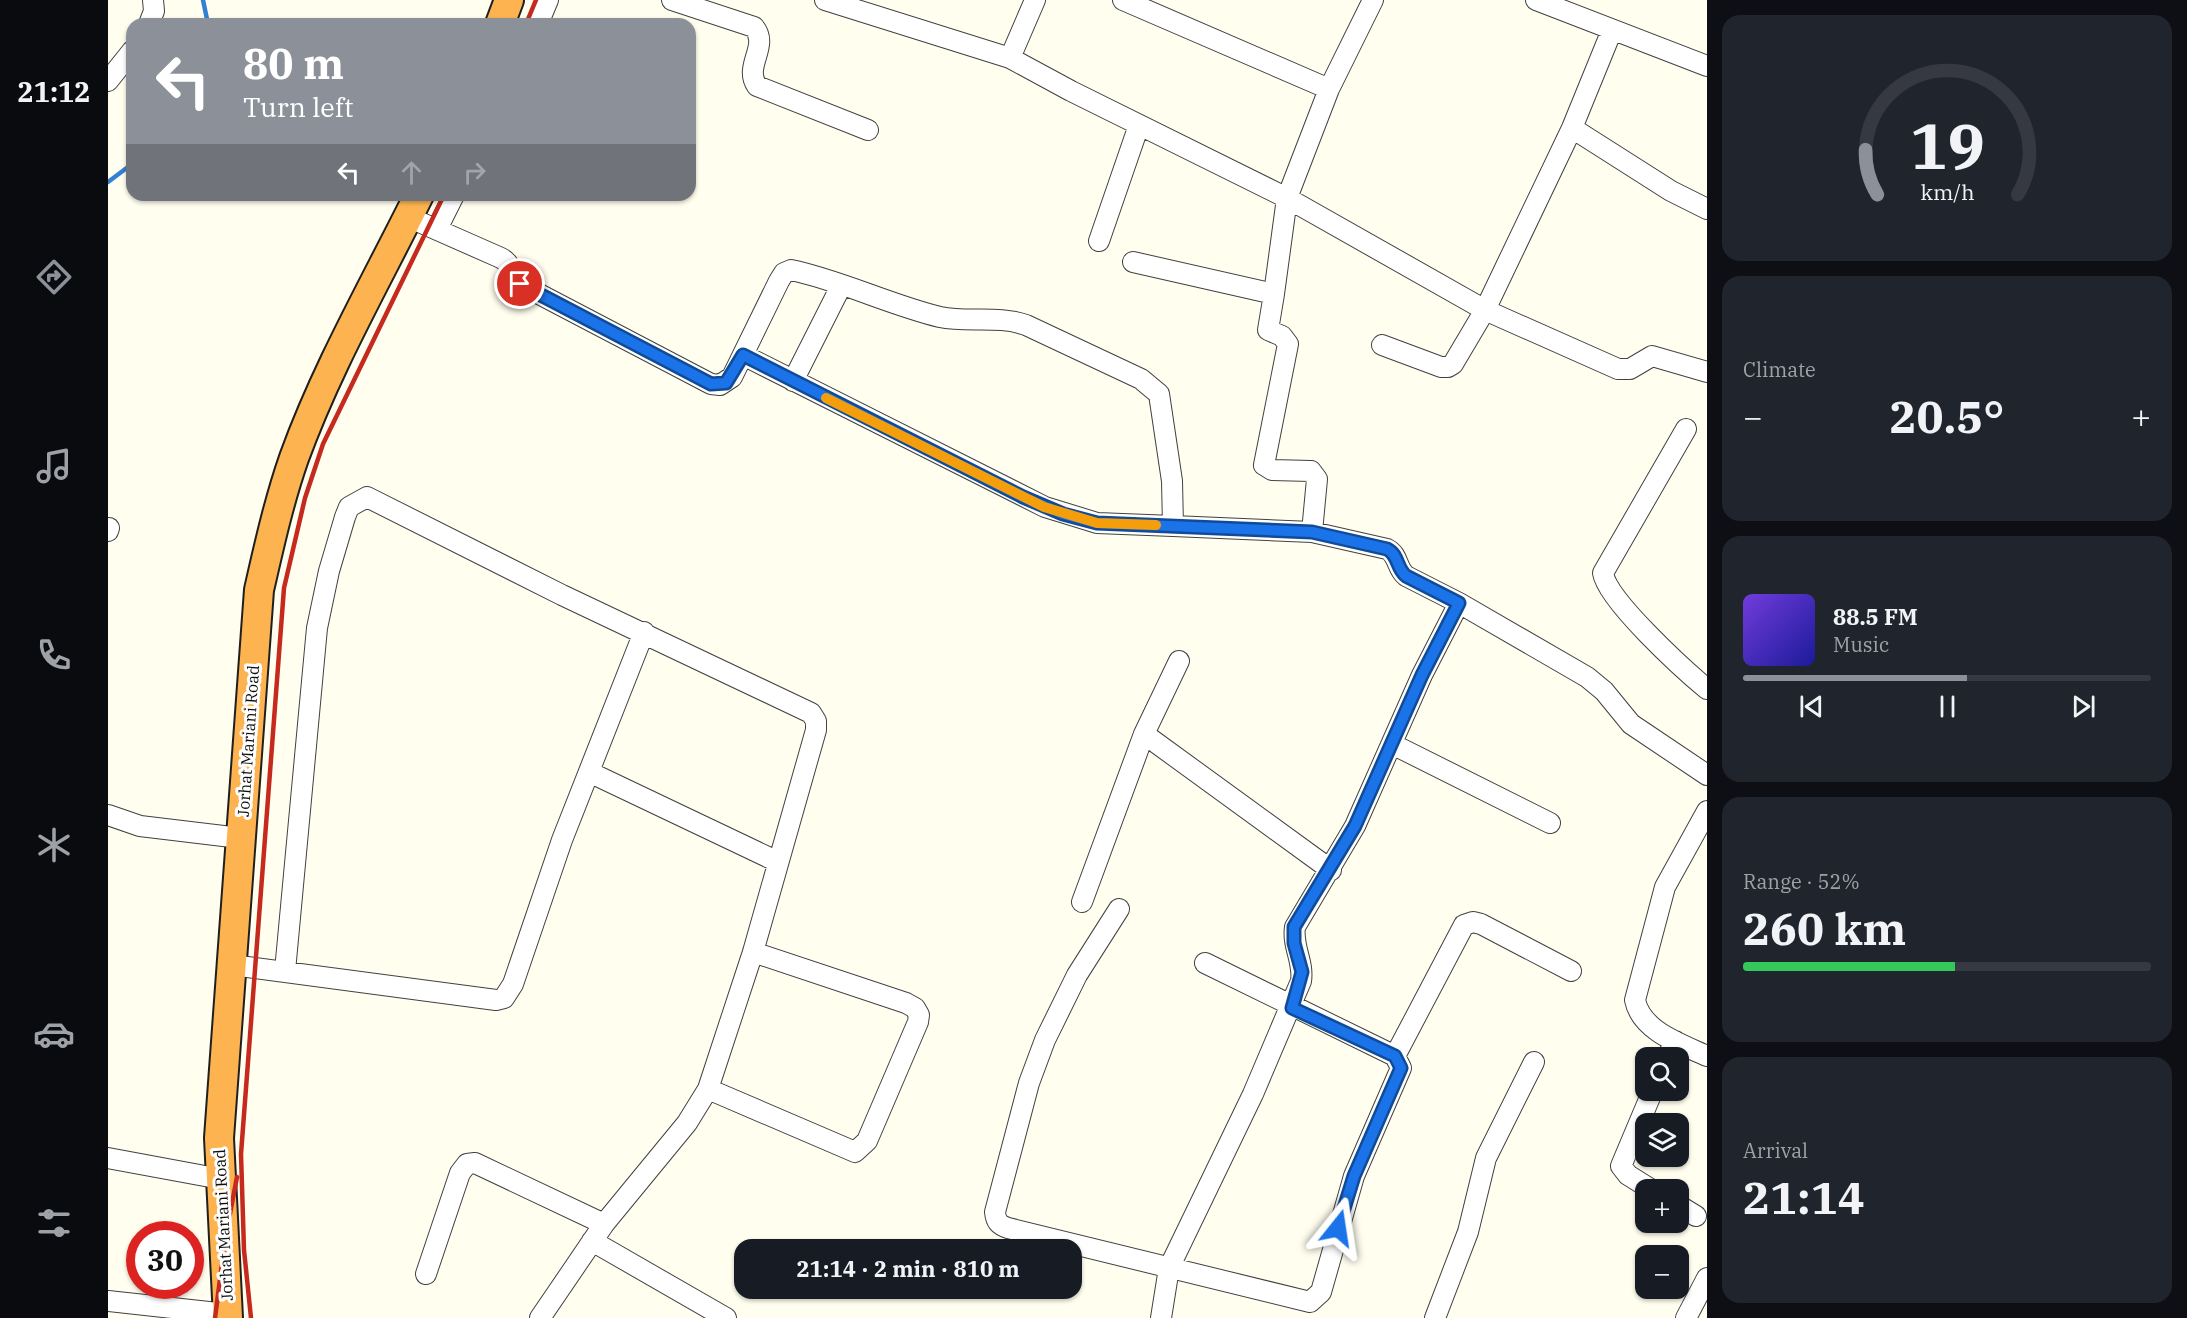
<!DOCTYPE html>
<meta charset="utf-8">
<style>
body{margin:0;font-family:"IBM Plex Serif",serif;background:#20242c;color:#f1f3f6;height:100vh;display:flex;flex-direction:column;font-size:22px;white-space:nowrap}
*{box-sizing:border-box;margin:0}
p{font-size:20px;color:#9ea1a6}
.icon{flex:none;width:33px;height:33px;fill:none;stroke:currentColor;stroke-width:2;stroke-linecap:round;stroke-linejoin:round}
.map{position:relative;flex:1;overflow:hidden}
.details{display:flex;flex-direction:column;gap:15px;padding:15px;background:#0d0f14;width:480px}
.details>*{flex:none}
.guide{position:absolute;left:18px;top:18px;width:570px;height:183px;border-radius:18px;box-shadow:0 2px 4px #0004;background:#8c9099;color:#fff;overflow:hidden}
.buttons{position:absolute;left:1527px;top:1047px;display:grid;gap:12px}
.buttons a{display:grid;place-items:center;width:54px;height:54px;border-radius:12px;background:#171b24;box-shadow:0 2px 4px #0004;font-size:30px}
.speed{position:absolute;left:18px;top:1221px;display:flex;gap:12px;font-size:30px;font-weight:700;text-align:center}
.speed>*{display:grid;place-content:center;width:78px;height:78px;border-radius:50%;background:#171b24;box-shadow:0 2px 4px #0004;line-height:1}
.speed .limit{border:9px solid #d22;background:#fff;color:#111}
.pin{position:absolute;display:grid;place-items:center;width:51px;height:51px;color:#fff;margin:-26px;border:3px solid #fff;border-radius:50%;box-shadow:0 2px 6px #0007}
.me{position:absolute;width:66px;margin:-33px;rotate:15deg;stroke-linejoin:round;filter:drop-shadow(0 0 4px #0008)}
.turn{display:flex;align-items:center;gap:21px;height:126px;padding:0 18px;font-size:27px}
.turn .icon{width:78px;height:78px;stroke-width:2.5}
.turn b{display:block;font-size:42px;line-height:51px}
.lanes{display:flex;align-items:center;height:57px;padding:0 18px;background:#0003;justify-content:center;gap:30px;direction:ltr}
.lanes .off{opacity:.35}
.big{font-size:45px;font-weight:800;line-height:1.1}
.details .card{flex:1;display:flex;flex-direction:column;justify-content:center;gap:9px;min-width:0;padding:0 21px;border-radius:18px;background:#20242c}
.details .dial{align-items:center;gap:0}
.dial svg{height:156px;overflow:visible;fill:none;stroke:#363941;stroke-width:7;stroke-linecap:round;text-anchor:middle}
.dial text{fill:#f1f3f6;stroke:none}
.song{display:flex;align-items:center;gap:18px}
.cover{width:72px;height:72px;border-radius:9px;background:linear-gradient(135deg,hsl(260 70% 55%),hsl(240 70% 35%))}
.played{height:6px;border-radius:3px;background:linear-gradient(90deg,#8c9099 55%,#363941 55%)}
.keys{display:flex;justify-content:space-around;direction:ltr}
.heat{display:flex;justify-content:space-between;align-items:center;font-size:33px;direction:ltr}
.charge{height:9px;border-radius:4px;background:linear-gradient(90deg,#34c759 52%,#363941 0)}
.trip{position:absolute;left:626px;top:1239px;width:348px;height:60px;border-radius:18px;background:#171b24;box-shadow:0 2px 4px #0004;font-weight:800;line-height:60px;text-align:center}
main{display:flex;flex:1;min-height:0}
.menu{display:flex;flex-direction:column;width:108px;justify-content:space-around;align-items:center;background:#090b0e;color:#9ea1a6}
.menu .icon{width:42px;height:42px}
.menu .on{color:#8c9099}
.menu b{font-size:27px;color:#f1f3f6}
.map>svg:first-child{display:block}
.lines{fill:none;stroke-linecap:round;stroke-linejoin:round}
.stream{stroke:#3381d4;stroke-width:4.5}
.minor-casing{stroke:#414141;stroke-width:22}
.highway-casing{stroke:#1f1f1f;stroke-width:32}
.minor{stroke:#fff;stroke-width:20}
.highway{stroke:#fcb350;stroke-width:28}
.rail{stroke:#c62a1e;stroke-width:4.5}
.route-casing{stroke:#114b97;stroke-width:15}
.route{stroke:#1a73e8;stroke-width:10}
.slow{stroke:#f59e0b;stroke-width:10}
.labels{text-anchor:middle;stroke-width:6;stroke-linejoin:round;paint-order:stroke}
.street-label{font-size:16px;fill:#0e0e0e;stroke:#fff}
</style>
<main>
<nav class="menu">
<b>21:12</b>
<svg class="icon on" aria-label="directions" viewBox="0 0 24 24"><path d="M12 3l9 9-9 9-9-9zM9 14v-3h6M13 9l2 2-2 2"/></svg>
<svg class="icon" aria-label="music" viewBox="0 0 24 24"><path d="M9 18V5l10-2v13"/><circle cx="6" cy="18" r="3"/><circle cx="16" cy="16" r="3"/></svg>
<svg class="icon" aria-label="phone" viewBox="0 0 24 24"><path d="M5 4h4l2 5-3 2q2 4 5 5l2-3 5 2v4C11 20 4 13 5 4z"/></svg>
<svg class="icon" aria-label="climate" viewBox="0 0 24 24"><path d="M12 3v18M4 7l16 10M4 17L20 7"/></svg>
<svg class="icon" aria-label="car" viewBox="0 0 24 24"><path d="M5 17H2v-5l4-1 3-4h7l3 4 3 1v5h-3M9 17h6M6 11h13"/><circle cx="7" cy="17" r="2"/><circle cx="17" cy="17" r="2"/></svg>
<svg class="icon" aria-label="filters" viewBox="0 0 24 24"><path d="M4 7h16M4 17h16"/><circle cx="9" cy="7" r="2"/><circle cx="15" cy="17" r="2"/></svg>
</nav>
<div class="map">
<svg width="1599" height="1318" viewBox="0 0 1599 1318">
<rect width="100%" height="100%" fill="#fffeef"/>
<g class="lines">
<path class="stream" d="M95,0L100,24
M0,182L24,164"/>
<defs>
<path id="minor" d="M564,0L646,27C662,46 635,66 649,86L760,130
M717,0L902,58L963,91L1179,198L1377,310L1510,369H1522L1544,356L1599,372
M1015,0L1221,89
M1428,0L1599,66
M41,24L46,11L45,0
M430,24L440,0
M902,58L927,0
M0,81L24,51
M1464,128L1563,191L1599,209
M300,217L393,258C405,264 402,276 412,284L603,384L612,385L624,377L671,281L676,273L683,270C732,280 782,305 832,317C860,323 890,315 918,325L1033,379L1051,394L1064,481L1065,526L1204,532L1279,549C1291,555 1288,568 1298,576L1351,603L1479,677L1496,691L1523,724L1599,775
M329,229L346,195
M991,241L1031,125
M1025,262L1166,294L1160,330L1174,336L1180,344L1156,465L1164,470L1203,471L1209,479L1204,532
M1166,294L1179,198L1221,89L1265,0
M1274,345L1333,367H1340L1345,364L1377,310L1464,128L1504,30
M635,355L937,507L989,523L1065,526
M685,381L733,286
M1578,429L1495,573C1499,600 1576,670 1599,689
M0,531L1,528
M1036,734L1223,870
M1284,744L1442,823
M481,772L668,861
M1599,811L1557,887L1527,1000C1533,1031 1573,1044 1599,1056
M0,815L32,826L132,838
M974,902L1036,734L1071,661
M1011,909L969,975L937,1040L921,1083L887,1212C888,1222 891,1225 900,1228L1202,1302L1213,1292L1246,1176L1293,1068L1287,1056L1097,963
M124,965L388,1000L396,998L405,984L454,840L536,632
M177,971L209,628L221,571L237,517L241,507L259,497L454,595L703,713L708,721V730L645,952L600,1089L579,1123L496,1224L432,1318
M1287,1056L1356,925L1365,922L1373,924L1463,971
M1559,1058L1567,1041
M600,1089L747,1152L759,1141L810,1022L811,1015L807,1008L798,1003L645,952
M0,1158L113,1179
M1544,1190L1520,1175L1513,1166L1545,1090
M1570,1205L1588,1216
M484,1241L618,1318
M318,1274L352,1173L359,1164L367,1163L496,1224
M0,1301L119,1314
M1053,1318L1061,1268L1145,1094L1193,981C1196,962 1184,946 1187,927L1247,826L1314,675L1351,603
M1327,1318L1360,1232L1378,1158L1426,1062
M1578,1318L1599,1278"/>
<path id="highway" d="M392,24L401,0
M120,1318L111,1138L151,590C161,546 171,501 186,458C219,367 268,282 311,195"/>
</defs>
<use href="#minor" class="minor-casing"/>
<use href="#highway" class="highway-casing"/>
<use href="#minor" class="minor"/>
<use href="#highway" class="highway"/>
<path class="rail" d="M418,24L428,0
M107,1318L117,1240L129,1177
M143,1318L136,1250L133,1154L176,588L197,498L215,444L336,195"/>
</g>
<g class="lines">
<defs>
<path id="route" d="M412,284L603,384L618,383L635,355L915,497L955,514L989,523L1204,532L1279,549C1291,555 1288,568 1298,576L1351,603L1314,675L1247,826L1186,927V943L1194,972L1184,1008L1287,1056L1293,1068L1246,1176L1230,1228"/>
</defs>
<use href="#route" class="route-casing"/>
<use href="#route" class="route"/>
<path class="slow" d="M718,398L936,507L989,523L1048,525"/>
</g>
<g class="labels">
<g class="street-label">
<text transform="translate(140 741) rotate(-86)" y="6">Jorhat Mariani Road</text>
<text transform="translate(115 1225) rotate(-93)" y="6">Jorhat Mariani Road</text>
</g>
</g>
</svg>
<div class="buttons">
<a><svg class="icon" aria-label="search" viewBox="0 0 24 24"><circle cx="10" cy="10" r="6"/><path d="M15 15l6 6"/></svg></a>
<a><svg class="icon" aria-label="layers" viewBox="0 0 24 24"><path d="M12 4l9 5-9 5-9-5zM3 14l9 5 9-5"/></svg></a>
<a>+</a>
<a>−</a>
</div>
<div class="speed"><div class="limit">30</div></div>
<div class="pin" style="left:412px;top:284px;background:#d93025"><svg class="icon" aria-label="arrive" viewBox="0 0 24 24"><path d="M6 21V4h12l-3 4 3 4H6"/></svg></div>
<svg class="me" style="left:1230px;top:1228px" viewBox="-20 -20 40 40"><path d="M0-17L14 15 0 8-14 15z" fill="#1a73e8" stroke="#fff" stroke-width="4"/></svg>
<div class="trip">21:14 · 2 min · 810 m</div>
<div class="guide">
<div class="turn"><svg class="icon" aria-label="left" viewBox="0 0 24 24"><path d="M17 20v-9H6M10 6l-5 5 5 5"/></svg><div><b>80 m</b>Turn left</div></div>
<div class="lanes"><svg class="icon" aria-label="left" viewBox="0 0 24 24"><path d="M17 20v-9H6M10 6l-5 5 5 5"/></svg><svg class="icon off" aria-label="ahead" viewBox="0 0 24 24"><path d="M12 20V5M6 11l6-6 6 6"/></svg><svg class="icon off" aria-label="right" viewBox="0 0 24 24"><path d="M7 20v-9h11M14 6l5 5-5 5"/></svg></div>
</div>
</div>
<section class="details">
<div class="card dial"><svg viewBox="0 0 100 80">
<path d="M14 69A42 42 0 1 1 86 69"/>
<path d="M14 69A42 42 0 0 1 8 46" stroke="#8c9099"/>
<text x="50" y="56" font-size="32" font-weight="700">19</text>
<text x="50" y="72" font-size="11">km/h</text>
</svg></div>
<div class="card"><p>Climate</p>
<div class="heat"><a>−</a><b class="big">20.5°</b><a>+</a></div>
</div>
<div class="card">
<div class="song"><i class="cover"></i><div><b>88.5 FM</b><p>Music</p></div></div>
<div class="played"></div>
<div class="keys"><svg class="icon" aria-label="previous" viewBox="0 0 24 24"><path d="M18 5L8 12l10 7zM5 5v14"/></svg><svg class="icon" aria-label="pause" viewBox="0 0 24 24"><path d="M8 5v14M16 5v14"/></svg><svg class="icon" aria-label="next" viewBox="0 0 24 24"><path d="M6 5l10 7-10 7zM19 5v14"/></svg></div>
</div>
<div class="card"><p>Range · 52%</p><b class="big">260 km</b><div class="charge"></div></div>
<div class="card"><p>Arrival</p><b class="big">21:14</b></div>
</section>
</main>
